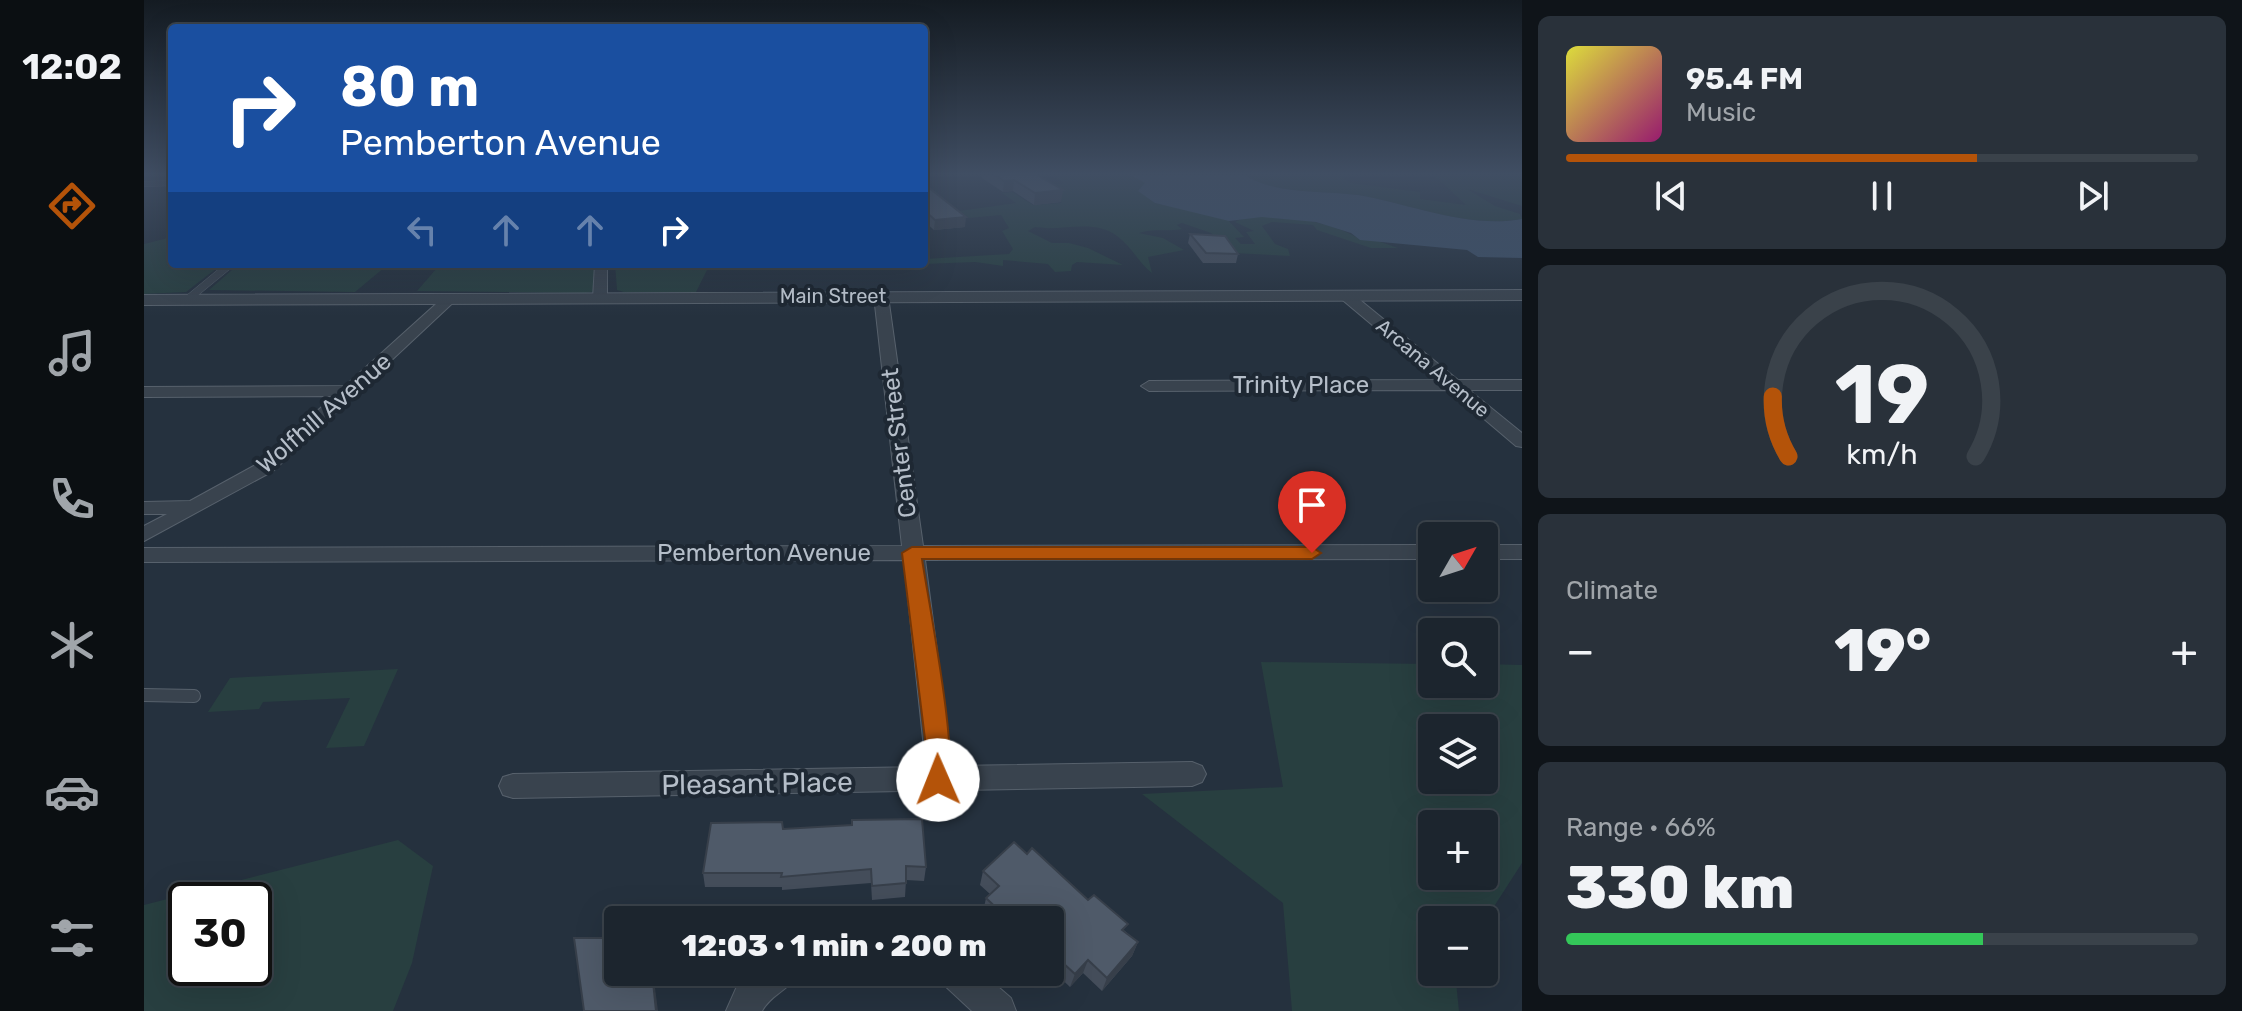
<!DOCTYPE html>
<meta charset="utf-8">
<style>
body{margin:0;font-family:Rubik,sans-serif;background:#29313a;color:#f1f3f6;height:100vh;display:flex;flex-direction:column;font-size:30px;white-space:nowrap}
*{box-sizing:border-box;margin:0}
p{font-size:26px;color:#a0a5aa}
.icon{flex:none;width:44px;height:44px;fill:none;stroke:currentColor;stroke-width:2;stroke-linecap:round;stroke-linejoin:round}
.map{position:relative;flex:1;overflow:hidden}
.panel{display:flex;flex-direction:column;gap:16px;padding:16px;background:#0f1419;width:720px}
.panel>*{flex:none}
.hud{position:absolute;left:24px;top:24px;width:760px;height:244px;border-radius:8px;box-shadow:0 8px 32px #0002,0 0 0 2px #3a424a;background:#1a4fa0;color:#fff;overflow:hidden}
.needle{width:52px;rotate:51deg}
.buttons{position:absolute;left:1274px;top:522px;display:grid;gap:16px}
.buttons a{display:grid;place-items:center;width:80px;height:80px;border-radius:8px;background:#1c252e;box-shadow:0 8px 32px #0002,0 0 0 2px #3a424a;font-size:40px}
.speed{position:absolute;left:24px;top:882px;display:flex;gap:16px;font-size:40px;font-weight:700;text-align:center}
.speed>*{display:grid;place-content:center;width:104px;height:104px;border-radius:50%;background:#1c252e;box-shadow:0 8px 32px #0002,0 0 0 2px #3a424a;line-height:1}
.speed .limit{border:4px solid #111;border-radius:12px;background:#fff;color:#111}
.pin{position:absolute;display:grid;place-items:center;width:68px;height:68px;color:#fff;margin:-82px -34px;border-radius:50% 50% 50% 0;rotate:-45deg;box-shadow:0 0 8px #0007}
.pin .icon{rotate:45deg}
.me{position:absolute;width:88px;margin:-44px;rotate:359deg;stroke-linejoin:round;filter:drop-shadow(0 0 6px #0008)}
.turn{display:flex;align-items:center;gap:28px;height:168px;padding:0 40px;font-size:36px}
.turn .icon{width:104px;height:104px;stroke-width:2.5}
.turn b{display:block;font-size:56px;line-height:68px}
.lanes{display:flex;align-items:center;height:76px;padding:0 40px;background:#0003;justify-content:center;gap:40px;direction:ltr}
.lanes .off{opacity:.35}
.big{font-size:60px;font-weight:800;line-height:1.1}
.panel .card{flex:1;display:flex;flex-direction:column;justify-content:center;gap:12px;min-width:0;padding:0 28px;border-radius:12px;background:#29313a}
.panel .dial{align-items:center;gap:0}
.dial svg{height:208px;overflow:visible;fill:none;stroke:#3a424a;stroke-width:7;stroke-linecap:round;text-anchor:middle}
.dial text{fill:#f1f3f6;stroke:none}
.song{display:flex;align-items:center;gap:24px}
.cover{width:96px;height:96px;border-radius:12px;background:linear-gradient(135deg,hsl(60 70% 55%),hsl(320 70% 35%))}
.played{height:8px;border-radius:4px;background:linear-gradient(90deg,#b45309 65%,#3a424a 65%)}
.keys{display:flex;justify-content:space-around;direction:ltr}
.heat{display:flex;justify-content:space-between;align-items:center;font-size:44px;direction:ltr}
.charge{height:12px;border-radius:6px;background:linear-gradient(90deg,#34c759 66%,#3a424a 0)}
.trip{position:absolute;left:460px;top:906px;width:460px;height:80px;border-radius:8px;background:#1c252e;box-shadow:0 8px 32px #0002,0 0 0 2px #3a424a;font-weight:800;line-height:80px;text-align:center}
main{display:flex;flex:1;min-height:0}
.tabs{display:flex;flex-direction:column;width:144px;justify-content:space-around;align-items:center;background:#0b0f12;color:#a0a5aa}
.tabs .icon{width:56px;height:56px}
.tabs .current{color:#b45309}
.tabs b{font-size:36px;color:#f1f3f6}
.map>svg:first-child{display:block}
.green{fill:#283f40;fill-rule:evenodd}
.water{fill:#3c4f66}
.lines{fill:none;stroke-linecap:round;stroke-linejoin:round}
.service-far2-casing{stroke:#57616c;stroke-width:6}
.service-far1-casing{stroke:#57616c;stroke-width:8}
.service-casing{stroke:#57616c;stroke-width:14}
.minor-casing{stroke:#57616c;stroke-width:2}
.tertiary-casing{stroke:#57616c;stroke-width:2}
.service-far2{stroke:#39434e;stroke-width:5}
.service-far1{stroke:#39434e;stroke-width:7}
.service{stroke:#39434e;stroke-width:12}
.minor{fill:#39434e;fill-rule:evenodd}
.tertiary{fill:#39434e;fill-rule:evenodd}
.wall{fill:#444d5a}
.shaded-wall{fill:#373f4a}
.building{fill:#4f5a69;stroke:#373f4a;stroke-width:2}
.route{fill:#b45309;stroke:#753606;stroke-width:2}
.labels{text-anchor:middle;stroke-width:8;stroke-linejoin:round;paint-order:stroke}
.far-street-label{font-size:20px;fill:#b5bec9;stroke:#1e2833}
.street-label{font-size:24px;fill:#b5bec9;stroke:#1e2833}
.near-street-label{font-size:28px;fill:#b5bec9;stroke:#1e2833}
</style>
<main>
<nav class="tabs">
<b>12:02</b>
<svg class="icon current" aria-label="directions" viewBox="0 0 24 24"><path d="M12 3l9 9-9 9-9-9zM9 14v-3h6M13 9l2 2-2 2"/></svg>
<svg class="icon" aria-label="music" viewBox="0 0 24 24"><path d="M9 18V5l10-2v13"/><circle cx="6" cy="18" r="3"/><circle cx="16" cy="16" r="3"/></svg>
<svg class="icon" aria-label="phone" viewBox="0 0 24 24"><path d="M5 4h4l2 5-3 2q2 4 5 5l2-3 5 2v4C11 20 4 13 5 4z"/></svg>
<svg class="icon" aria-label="climate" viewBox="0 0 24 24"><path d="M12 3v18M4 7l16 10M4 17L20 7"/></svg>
<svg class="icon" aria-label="car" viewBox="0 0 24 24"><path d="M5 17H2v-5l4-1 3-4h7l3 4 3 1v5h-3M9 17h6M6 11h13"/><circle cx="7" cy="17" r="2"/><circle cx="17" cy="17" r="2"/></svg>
<svg class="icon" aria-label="filters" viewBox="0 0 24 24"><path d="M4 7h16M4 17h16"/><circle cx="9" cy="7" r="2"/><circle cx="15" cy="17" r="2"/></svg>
</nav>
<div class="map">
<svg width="1378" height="1011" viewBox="0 0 1378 1011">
<rect width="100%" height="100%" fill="#25313e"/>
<path class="green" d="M907,175H987L1002,183L1011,203L1082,218L1100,237L1091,238L1097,244H1111L1102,232L1110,231L1091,222C1117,208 1193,222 1216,240H1231L1254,248H1227L1173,230L1169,225L1128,222L1118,226L1131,244L1144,249L1146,256L1089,253L1067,233L1038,223L1033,225L1038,229C1024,232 1009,228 995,233L1019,238L1040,250L1004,257L1008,273C994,262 987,246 973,236C950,218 918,232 891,227L884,231L908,243H925L944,248L979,265L933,262L928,265L927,271L911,272L904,264L859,260V266L831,262L780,264V259L865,254L869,249L858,231L865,228L857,215L825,218L815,211L872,203L858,193L868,192L889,205L918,203L900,191L899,186L920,183Z
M1100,175H1197L1207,183L1276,192V199L1322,205L1290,175H1378V206L1323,189L1351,206L1376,214L1378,219C1323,229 1267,204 1214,195C1175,190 1134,195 1100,175Z
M28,237V264H78L42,292L0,294V244Z
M95,264H453L452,291L441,293L273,291L293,268L241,267L211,292L65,290Z
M471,264H566L552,292H480L473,290Z
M1117,662L1288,664V684H1340V664L1378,665V863L1340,922L1288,920V972H1311L1315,1011H1148L1139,903L998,794L1139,787ZM1288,728H1340V780H1288ZM1288,824H1340V876H1288Z
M254,669L220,746L182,748L206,698L119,702L115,709L64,712L86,678Z
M254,840L289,866L268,963L249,1011H0V905ZM110,900V968H42V900Z"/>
<path class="water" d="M987,175H1100C1134,195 1175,190 1214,195C1267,204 1324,229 1378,219V258L1334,257L1323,250L1216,240L1207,233L1172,222L1118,217L1085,221L1011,203L994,191L1001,183Z"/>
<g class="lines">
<defs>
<path id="service-far2" d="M0,184L28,183
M82,268L86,264"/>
<path id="service-far1" d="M44,299L84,266"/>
<path id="service" d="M0,695L50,696"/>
<path id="minor" d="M451,264H463V298L456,302L449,298Z
M1195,291H1205L1314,380H1378V390H1325L1378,433V447L1372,446L1306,390L1005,391L997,386L1005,381L1294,380L1195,297Z
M737,292L744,296L779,546L1288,545V559L781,560L808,766L1048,762L1058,766L1062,774L1058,782L1048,786L369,798L359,795L355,786L359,777L369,774L780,767L779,739L760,560L0,562V548L758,546L730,296Z
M302,295L314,298L129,471L0,541V526L23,514H0V502L46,501L115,463L190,396L0,397V387L201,386Z
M1340,545H1378V559H1340Z
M603,972H654C647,990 628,993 618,1011H582L594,984Z
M794,972H837L867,998L872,1011H828L799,984Z"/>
<path id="tertiary" d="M1378,290V300L0,305V295Z"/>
</defs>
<use href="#service-far2" class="service-far2-casing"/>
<use href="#service-far1" class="service-far1-casing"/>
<use href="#service" class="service-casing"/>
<use href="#minor" class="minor-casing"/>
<use href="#tertiary" class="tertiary-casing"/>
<use href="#service-far2" class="service-far2"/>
<use href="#service-far1" class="service-far1"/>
<use href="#service" class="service"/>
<use href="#minor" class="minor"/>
<use href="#tertiary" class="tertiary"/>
</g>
<path class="wall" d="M838,175H893L917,202L890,205L869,191L859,192L838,178Z
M780,184L821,227L790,230L780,221Z
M1046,234L1094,254L1092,263H1059L1044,243Z
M639,829L782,867L780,881L762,880L761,897L728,900L727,883L638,890V887H561L559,873Z
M883,854L944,900L994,942L988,956L958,991L939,973L926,987L906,968V920H848L839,912L842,898L846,894L836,885L839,871Z"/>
<path class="shaded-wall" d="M870,180L869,191L859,192L860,181Z
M919,190L917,202L890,205L891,193Z
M822,217L821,227L790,230L791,220Z
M878,908L876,920H867Z
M994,942L988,956L958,991L963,978Z
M944,960L939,973L926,987L931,974Z
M508,972H509L514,1011H512Z"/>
<path class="building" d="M851,175H893L919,190L891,193L870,180L860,181Z
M780,184L822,217L791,220L780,210Z
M1046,234L1081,236L1094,254L1062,253Z
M778,819L782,867L762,866V883L728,886L727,869L637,877L638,873H559L567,823L638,822L639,829L708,825V820Z
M870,842L883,854L888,848L944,900L950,895L984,924L978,930L994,942L963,978L944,960L931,974L906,951V948L914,940L906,933V920H892L878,908L865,920L842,898L855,886L839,871Z
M430,938H472V948H474V972H508L512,1011H440Z"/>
<linearGradient id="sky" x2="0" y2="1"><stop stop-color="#141b22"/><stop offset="0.55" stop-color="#404e63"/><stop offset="1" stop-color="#404e63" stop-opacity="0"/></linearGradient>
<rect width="1378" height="316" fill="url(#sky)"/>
<path class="route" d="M768,547H1168L1177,553L1168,559H778C784,599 816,761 803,788L794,791L785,788L781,780V739L758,553Z"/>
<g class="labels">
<g class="far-street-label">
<text x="689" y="303">Main Street</text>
<text transform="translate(1289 368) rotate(40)" y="7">Arcana Avenue</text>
</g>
<g class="street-label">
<text x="1157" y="393">Trinity Place</text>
<text transform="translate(180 413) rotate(-41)" y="8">Wolfhill Avenue</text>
<text transform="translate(755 443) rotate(-97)" y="8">Center Street</text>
<text x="620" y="561">Pemberton Avenue</text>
</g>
<g class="near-street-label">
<text transform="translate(613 783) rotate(-1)" y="10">Pleasant Place</text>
</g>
</g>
</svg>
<div class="buttons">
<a><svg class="needle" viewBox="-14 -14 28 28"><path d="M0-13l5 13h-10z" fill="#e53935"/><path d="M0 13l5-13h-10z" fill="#a0a5aa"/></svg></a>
<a><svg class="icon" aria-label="search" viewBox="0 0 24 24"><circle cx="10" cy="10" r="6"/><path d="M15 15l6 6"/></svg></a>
<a><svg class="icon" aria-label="layers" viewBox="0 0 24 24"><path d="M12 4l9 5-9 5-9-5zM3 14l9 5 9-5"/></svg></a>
<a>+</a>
<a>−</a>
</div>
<div class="speed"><div class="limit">30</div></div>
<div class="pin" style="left:1168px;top:553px;background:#d93025"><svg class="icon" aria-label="arrive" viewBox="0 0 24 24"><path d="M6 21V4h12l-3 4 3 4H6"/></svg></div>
<svg class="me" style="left:794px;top:780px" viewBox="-20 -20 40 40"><circle r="19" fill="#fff"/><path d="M0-13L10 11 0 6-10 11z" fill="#b45309"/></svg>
<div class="trip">12:03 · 1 min · 200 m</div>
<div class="hud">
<div class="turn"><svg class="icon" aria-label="right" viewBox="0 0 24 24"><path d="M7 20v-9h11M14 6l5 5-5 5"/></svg><div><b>80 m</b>Pemberton Avenue</div></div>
<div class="lanes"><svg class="icon off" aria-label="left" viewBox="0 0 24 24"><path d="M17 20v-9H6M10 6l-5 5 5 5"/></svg><svg class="icon off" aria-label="ahead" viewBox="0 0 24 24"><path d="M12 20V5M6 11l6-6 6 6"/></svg><svg class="icon off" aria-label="ahead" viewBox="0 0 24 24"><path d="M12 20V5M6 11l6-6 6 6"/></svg><svg class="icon" aria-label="right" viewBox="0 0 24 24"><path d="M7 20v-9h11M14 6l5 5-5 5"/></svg></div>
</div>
</div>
<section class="panel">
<div class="card">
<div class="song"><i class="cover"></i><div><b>95.4 FM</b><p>Music</p></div></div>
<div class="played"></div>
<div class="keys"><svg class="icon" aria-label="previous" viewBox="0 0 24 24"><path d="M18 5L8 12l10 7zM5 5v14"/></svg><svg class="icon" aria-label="pause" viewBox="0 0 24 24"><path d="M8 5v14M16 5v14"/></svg><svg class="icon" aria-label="next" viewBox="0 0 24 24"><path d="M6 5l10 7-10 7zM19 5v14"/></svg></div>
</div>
<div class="card dial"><svg viewBox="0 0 100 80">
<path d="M14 69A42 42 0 1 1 86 69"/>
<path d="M14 69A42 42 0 0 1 8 46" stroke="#b45309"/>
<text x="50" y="56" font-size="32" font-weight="700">19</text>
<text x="50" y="72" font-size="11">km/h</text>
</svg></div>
<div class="card"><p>Climate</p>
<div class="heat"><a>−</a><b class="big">19°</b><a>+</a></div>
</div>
<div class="card"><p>Range · 66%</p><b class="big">330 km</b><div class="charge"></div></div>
</section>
</main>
